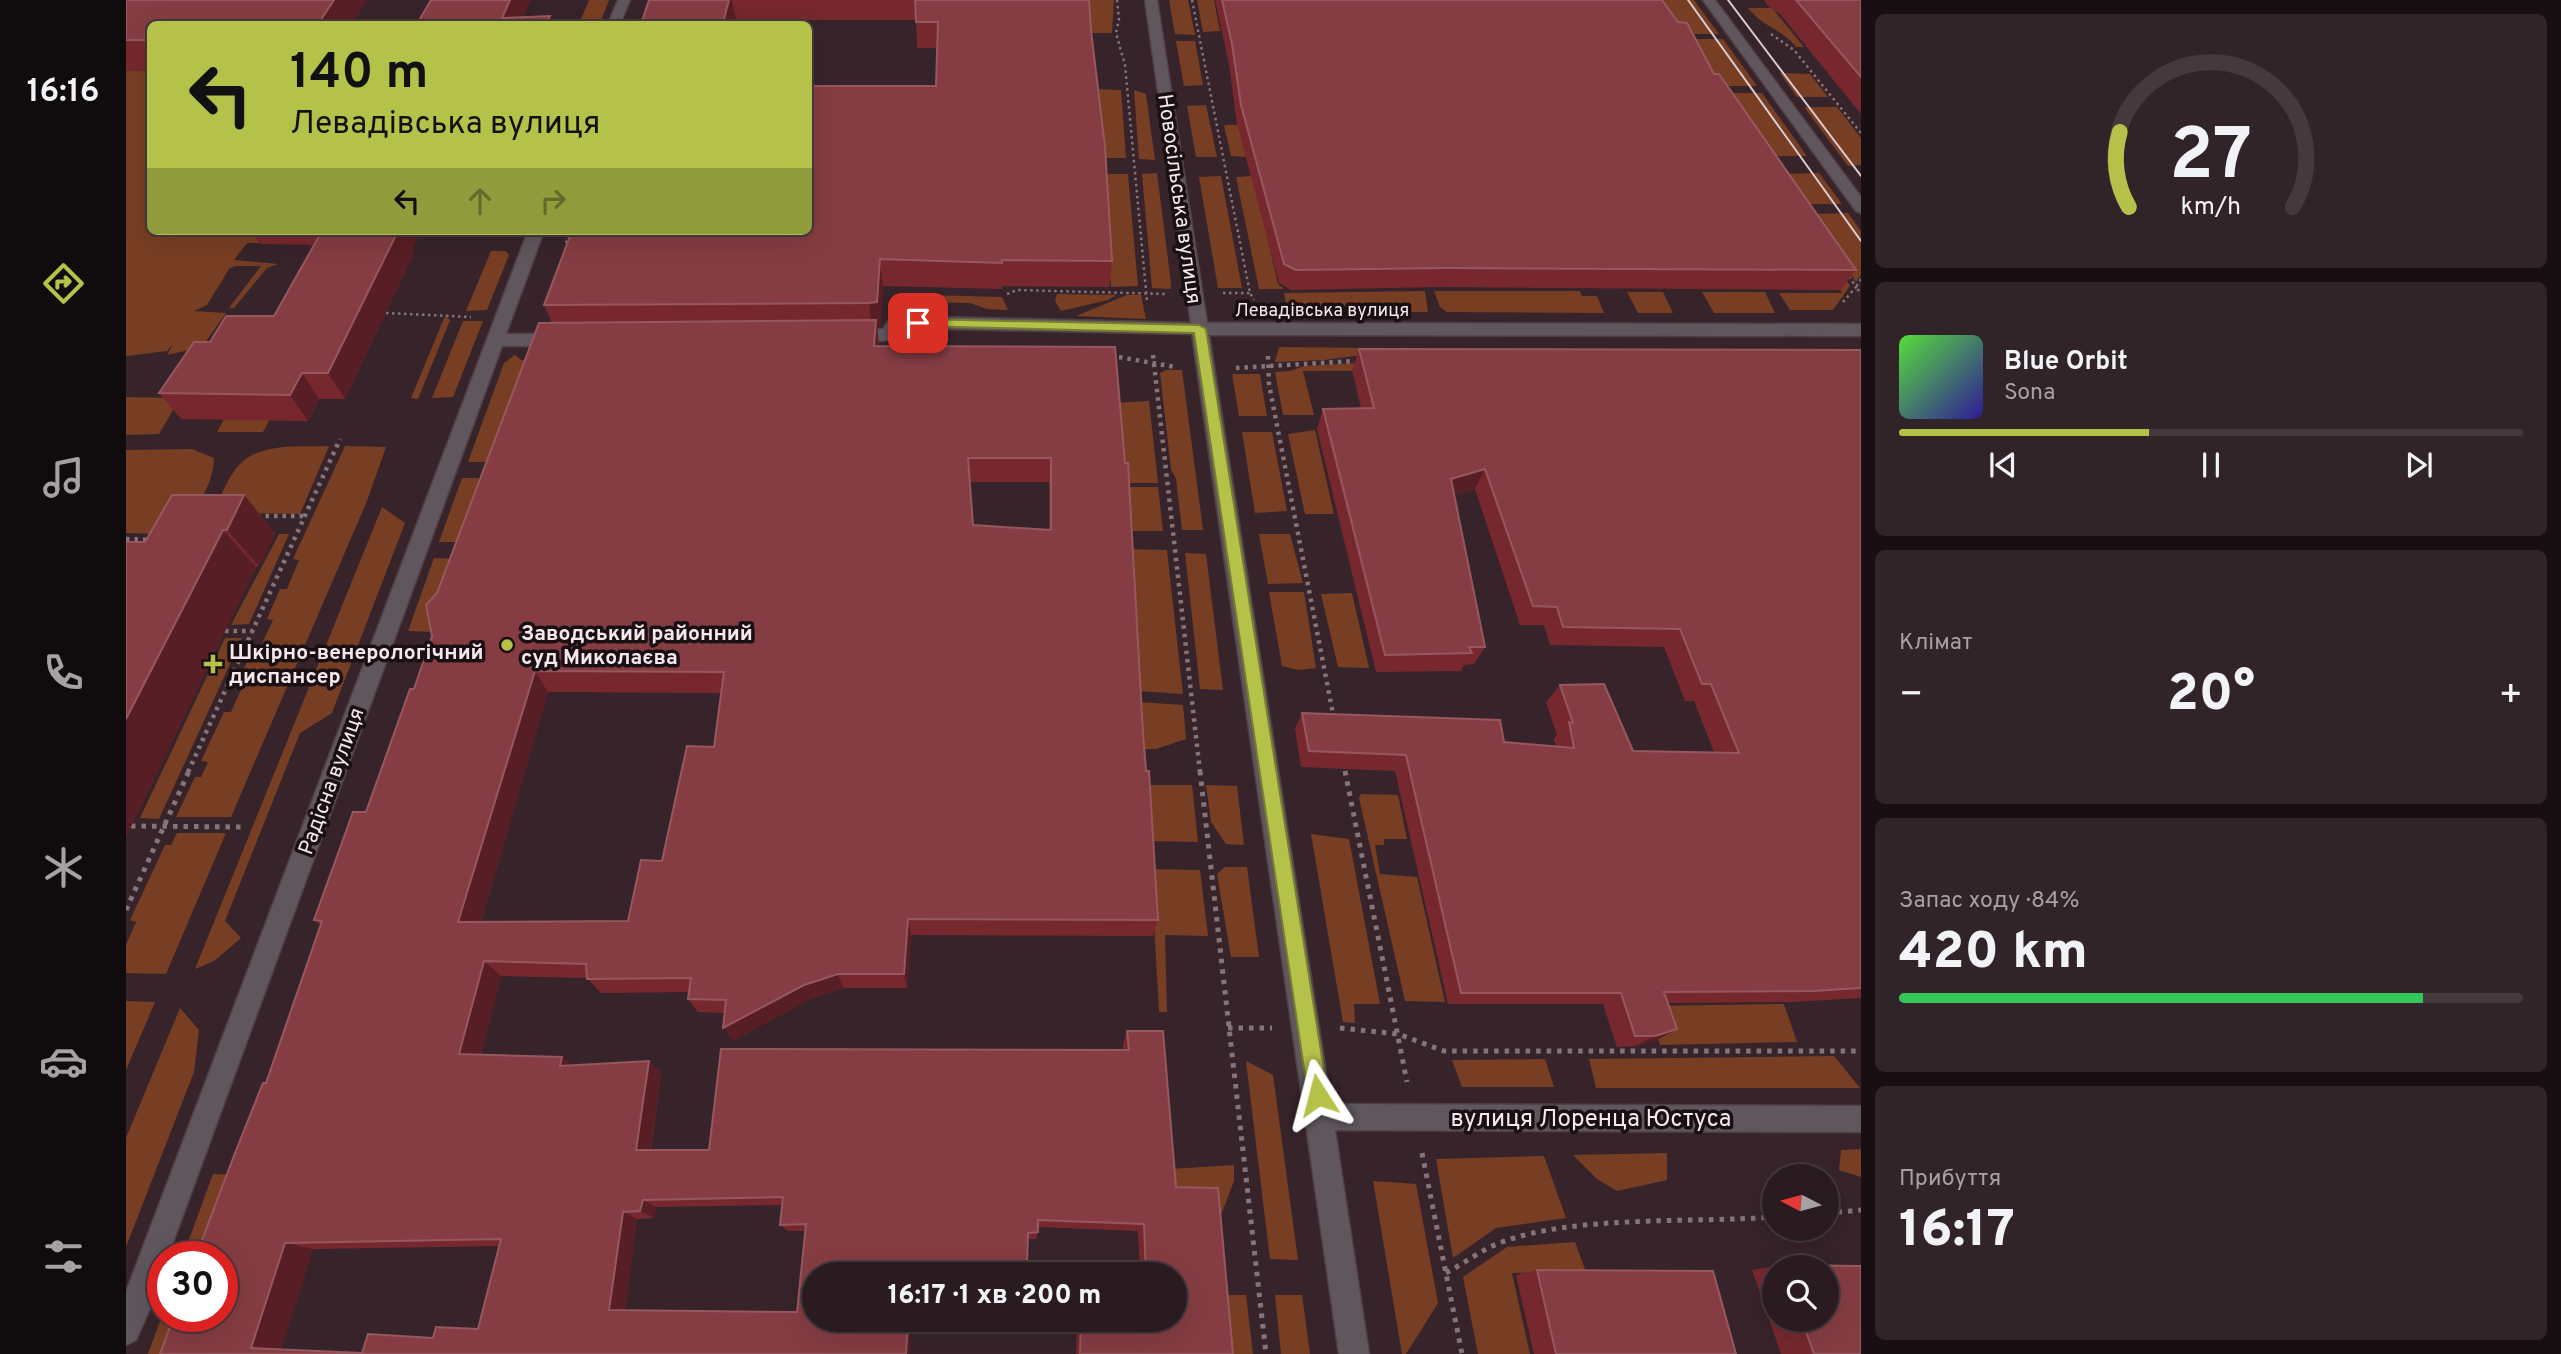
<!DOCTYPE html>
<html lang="uk">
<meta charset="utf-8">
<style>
body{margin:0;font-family:Overpass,sans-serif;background:#312429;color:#f1f3f6;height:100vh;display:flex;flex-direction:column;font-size:26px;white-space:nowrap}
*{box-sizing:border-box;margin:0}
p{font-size:23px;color:#a5a1a5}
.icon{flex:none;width:38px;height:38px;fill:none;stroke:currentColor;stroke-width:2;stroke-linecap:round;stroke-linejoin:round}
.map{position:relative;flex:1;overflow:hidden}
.drawer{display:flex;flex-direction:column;gap:14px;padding:14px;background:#170f12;width:700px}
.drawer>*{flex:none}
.guide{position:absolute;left:21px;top:21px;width:665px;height:214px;border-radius:10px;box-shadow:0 7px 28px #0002,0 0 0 2px #45393e;background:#b5c24a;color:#111;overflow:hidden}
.needle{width:46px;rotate:276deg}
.tools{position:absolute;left:1636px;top:1164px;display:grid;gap:14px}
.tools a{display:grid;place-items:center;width:77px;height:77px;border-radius:50%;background:#291b20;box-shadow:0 7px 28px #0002,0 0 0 2px #45393e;font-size:35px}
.speed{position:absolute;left:21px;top:1241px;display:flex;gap:14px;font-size:35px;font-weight:700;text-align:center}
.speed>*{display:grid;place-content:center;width:91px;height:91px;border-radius:50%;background:#291b20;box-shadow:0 7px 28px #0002,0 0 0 2px #45393e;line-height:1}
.speed .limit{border:10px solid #d22;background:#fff;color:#111}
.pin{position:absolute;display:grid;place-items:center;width:60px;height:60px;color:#fff;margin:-30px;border-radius:14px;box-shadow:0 4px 10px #0006}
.me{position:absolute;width:77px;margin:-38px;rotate:351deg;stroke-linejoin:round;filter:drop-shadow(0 0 5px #0008)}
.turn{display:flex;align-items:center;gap:24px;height:147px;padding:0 28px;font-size:32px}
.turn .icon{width:91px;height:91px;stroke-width:2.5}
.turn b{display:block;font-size:49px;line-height:60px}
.lanes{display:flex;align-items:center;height:66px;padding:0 28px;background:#0003;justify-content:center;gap:35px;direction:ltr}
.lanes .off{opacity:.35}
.big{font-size:52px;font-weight:800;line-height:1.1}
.drawer .widget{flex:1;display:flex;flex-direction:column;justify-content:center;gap:10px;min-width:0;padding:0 24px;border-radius:10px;background:#312429}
.drawer .dial{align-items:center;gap:0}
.dial svg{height:182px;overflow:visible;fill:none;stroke:#45393e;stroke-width:7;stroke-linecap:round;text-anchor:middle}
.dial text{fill:#f1f3f6;stroke:none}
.song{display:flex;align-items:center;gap:21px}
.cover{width:84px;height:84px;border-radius:10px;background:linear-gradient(135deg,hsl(110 70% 55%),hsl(250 70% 35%))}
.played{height:7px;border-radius:4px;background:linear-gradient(90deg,#b5c24a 40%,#45393e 40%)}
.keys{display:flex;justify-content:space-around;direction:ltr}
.heat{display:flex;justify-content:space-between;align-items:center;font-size:38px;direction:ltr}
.charge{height:10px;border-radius:5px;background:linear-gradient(90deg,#34c759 84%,#45393e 0)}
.trip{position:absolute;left:676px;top:1262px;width:385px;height:70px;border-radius:35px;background:#291b20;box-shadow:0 7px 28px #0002,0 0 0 2px #45393e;font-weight:800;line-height:70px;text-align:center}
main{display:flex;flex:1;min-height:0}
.tabs{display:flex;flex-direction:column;width:126px;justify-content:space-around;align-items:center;background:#100b0d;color:#a5a1a5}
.tabs .icon{width:49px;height:49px}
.tabs .on{color:#b5c24a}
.tabs b{font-size:32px;color:#f1f3f6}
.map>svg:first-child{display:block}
.green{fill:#783e23}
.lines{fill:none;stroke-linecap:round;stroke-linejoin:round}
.minor-casing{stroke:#523f45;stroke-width:3}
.path-far2{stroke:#857479;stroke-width:2.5;stroke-dasharray:2.5 3.5;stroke-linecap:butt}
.path-far1{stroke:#857479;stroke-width:4.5;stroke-dasharray:3.5 5;stroke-linecap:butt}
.path{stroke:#857479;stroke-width:5;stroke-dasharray:4.5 6;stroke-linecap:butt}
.minor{fill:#5f575d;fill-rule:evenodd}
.tram{stroke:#dacbd0;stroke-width:2}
.wall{fill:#77282f;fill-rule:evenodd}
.shaded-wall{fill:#581e25}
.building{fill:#853d43;stroke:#96585e;stroke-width:2;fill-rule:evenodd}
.route{fill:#b5c24a;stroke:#767e30;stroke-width:2}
.poi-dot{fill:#b5c24a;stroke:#191013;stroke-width:2.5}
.labels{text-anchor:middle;stroke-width:7;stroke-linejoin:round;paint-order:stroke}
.far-street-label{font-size:18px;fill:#f5e7eb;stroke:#191013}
.street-label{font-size:21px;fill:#f5e7eb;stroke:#191013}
.poi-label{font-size:21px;font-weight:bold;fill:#f5e7eb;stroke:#191013;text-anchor:start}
.near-street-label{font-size:24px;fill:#f5e7eb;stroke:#191013}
</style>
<main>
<nav class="tabs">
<b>16:16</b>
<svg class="icon on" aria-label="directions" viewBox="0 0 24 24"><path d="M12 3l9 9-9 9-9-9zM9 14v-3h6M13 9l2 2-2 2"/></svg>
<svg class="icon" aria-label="music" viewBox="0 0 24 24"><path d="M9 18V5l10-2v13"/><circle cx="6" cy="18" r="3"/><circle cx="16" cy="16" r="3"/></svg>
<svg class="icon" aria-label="phone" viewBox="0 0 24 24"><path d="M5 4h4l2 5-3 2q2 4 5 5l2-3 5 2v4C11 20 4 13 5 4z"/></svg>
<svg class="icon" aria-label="climate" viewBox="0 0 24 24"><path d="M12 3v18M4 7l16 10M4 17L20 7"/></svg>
<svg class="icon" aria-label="car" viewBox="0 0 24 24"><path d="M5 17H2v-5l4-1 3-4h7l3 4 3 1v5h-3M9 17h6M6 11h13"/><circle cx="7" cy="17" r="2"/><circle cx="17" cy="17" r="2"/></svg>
<svg class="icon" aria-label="filters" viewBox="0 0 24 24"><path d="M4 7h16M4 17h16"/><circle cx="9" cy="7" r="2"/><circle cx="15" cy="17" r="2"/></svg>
</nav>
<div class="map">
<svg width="1735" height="1354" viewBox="0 0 1735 1354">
<rect width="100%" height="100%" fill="#37242a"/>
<path class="green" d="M463,0H483L475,21L453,24Z
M962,0H988L986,33H963Z
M1043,0H1062L1069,35L1049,34Z
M1071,0H1088L1094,31L1077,32Z
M1534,0H1568L1593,34H1559Z
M1622,8H1646L1678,47H1670C1656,29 1637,27 1622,8Z
M1563,39H1597L1631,86H1596Z
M1050,41H1069L1077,85L1058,86Z
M0,57H24V231L140,233L134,243H121L108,260L152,264L141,268L108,308H103L135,266H109L103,269L81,305L68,311L100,313L76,347L41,355L47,344L41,351L0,356Z
M1654,73L1684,74L1702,97H1671Z
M970,89L995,90L1000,158H975Z
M1008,90L1020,94L1029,160L1013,159Z
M1599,93H1636L1681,156H1644Z
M1080,105L1091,157H1070L1061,106Z
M1678,107H1711L1735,138V165L1722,166Z
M1098,125H1114L1120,157L1105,156Z
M1031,173L1045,283V289L1026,288L1016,174Z
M1693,173L1716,204H1678L1657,174Z
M977,174H1002L1012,286L985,287Z
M1095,176L1116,288H1092L1073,177Z
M1127,176L1152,284L1158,289H1133L1110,177Z
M1722,213L1735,231V275L1730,282L1685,214Z
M1697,244L1724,286L1707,310H1664L1653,293H1716L1686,245Z
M365,251H380L383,255L361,310L340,311Z
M1299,291L1302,312H1162L1158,293Z
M1308,291H1454L1456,296H1471L1478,313L1321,312L1314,307Z
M1501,292H1537L1547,313H1512Z
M1576,292H1639L1649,313H1588Z
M931,294L990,295L982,300L935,311L929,301Z
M798,295L876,297L882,310L861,309L844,303L793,302Z
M1001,295H1015L1020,319L950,316Z
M319,316L324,320L292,399L285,398Z
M337,321H357L327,397L306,398Z
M1153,347L1247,348L1244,354L1198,360L1149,362Z
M1269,348L1506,349L1517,370L1177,371L1188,415H1157L1149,372L1164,371L1178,366L1251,362L1264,355Z
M389,355L395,360L406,362L368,462H342L378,363Z
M1040,370H1056L1077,530H1056L1050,479L1045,469L1034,373Z
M1106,374H1134L1141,416H1113Z
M0,397L54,398L33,434L0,435Z
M108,400H154L137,432H91Z
M1023,401L1032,483H1003L999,479L990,403Z
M1189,430L1208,514H1179L1162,434Z
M1116,432H1146L1161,511L1129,513Z
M203,446L174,514L87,512C95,497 102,476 114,464C136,442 174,447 203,446Z
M219,446L260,447L241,501L105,817H50L69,777H75L82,762L75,761L98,712H105L119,681H112L127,650H133L147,620L141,619L154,589H161L173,560L167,559Z
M66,449L88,458C88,481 70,517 49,529C37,536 14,533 0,533V450Z
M336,478H362L338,542H313Z
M1003,487H1032L1037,531H1001L999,490Z
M256,507L279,523L206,713L174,733L99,921L115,938L88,961L69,969Z
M153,534H163L123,624L105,625Z
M1133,534H1164L1177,583L1142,584Z
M1002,549L1041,550L1057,694L1012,691Z
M1059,553L1080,554L1097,690L1074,689Z
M308,558L333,559L309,632L282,631Z
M1143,592H1178L1190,668L1172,670L1156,666Z
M1226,593L1243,668L1212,667L1195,594Z
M99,638H116L33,819L14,818Z
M1011,702L1057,705L1060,739L1030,749H1014Z
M1020,785H1066L1072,842L1025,841Z
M1080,785L1111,786L1118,845L1100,844L1085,822Z
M1235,794L1272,795L1281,839H1258V845H1249L1254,874L1291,877L1319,1002L1279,1001L1233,798Z
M51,833H100L40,974L0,973V945L10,922L4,920L39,845H45Z
M1185,834L1223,839L1254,1004H1228L1229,1023L1217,1022Z
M1099,867H1121L1133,957H1105L1091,874Z
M1025,869L1074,870L1082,936L1039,935L1041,1012H1033Z
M0,1001L29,1002L0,1070Z
M1658,1004L1671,1042L1534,1045L1522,1006Z
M54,1008L73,1030L68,1072L0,1247V1138Z
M1708,1056L1734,1088H1470L1463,1059Z
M1419,1059L1428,1087H1336L1326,1060Z
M1120,1061L1147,1075L1172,1260L1144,1259Z
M1735,1149V1177L1713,1170L1715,1150Z
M1541,1153V1180L1491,1191L1471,1179L1447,1155Z
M1418,1156L1440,1218L1370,1228L1327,1258L1310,1159Z
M1108,1165V1181L1095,1215L1098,1251L1089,1249L1043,1193L1044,1169Z
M87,1174L116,1175L85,1256H57Z
M1247,1181L1290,1184L1312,1303L1280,1354H1276Z
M1449,1242L1460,1272L1386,1273L1404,1354H1352L1337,1277L1381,1247Z
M1095,1295H1120L1127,1354H1100Z
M1149,1295H1176L1184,1354H1155Z
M37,1313V1316H63L49,1354H22Z"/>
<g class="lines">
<defs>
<path id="minor" d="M492,0H504L494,24H482Z
M1019,0H1031L1081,323L1735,324V336L1083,335L1205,1104L1735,1106V1132L1209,1130L1243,1354H1213L1066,334L775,328L768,338L762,340L725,344L717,338L725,332L757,329L764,318L770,316L1065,323Z
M1577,0H1589L1735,197V213L1730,211Z
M402,231H418L380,334H434L442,340L434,346H376L42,1256H37C37,1284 21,1315 10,1340L0,1345V1292Z"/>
</defs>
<use href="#minor" class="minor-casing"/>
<path class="path-far2" d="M991,0L993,19L990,33L999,65L1021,301
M1066,0L1124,293L1128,300
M1645,34L1668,50L1735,133
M440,243L444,231
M1735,279L1730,287L1735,294
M1097,293H1124
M881,294L891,290L1039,294
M1717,302L1730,287L1723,276
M260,313L345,317"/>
<path class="path-far1" d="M1027,355L1074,772
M1142,356L1143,384L1208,719
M993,357L1049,367
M1110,368L1227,361
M131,516H179
M0,539L26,540
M99,631H127
M1218,765L1219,772
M62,772L214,439"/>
<path class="path" d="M1074,771L1140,1354
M1219,771L1281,1082
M5,826L117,827
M0,910L63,771
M1102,1028H1146
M1214,1028L1272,1034L1318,1051H1735
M1296,1153L1336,1354
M1701,1213L1735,1210
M1320,1273C1339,1263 1356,1249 1376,1242C1448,1215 1569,1223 1648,1217"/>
<use href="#minor" class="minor"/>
<path class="tram" d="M1562,0L1735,241
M1602,0L1735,176"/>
</g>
<path class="wall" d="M0,0H241L226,24H24V71H0Z
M523,0H963L986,261L983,287L876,286V289L757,286L754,328H751L753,346L989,347L1017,733L1032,920L1027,936L785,935L781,988H717L684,999L607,1041L599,1013L572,1012L562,999L563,992L475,993L461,978L375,976L355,1055L436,1057L446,1065L523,1061L535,1073L525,1150H583L997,1050V1044L1001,1031L1050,1187L1107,1354H950L951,1320H1048V1274H1014L1012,1231L912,1227V1232L910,1239H902L901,1265L899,1270L888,1269L688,1320H803V1326H785L783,1354H34L140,1083L194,925L188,920L240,812L288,689L306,636L311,593L426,323L418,305L810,86L812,48H791L790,20H610L608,24H515ZM844,482H923V530L847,525ZM422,692L596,693L588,747L536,861L502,921L355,922ZM656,1205L654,1225L662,1231H680L671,1312L499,1310L511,1219L528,1218L530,1207ZM374,1246L352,1329L236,1353L155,1349L187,1249Z
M1089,0H1536L1730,270L1715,290L1313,287L1165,290L1153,283L1111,124L1103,64Z
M1638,0H1735V114L1654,14L1643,7Z
M126,231H295L286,249L288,253L219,399H193L182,421L55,419L33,393L84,342L148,316L188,245L134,244Z
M1233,349L1735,350V998L1664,1002L1542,1003L1531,1040L1509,1046L1491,1047L1477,1004H1322L1269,771L1175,767L1169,729L1176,713L1378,742L1430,746L1428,739L1431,735L1420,702L1434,685L1507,751L1588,752L1568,701H1559L1538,647L1424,645L1418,625H1394L1349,489L1328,495L1359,647L1348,664L1338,665L1335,671L1250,672L1191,429L1197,409L1235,408L1226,370Z
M118,495L149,533L133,566L130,567L0,837V542H19Z
M1656,1265L1735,1266V1354H1655L1626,1270ZM1648,1267H1701V1320H1648Z
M1411,1270L1610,1354H1408L1390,1275Z"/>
<path class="shaded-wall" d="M208,0H241L226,24H192Z
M384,0H405L394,24L376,18Z
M603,0H606L610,20L608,24H597Z
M424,16L427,24H420Z
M272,231H295L286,249L288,253L219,399L202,373Z
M754,259L757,286L754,328H751L753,345L751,371L743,303Z
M176,373L193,399L182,421L164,395Z
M1359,469L1349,489L1315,498L1325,479Z
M118,495L149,533L133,566L101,530Z
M97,530L130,567L0,837V719Z
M409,671L422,692L350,938L332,922Z
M782,919L785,935L781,988L778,974Z
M358,961L375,976L352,1066L333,1054Z
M712,974L717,988L684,999L607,1041L597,1028L678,985Z
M1551,1029L1531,1040L1509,1046L1529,1036Z
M436,1057L452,1069L434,1066Z
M523,1061L535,1073L523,1159L510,1150Z
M517,1200L530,1207L528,1218L514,1211Z
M497,1212L511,1219L499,1313L483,1310Z
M159,1243L187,1249L155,1350L125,1348Z
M782,1324L785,1326L783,1354H780Z"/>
<path class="building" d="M0,0H208L192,24H24V40H0Z
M305,0H384L376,18L424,16L420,24H291Z
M523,0H603L597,23L515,24Z
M789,0H963L965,30L979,147L986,261L876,260V263L754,259L751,302L743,303L418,305L446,231H682V86H810L812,22H790Z
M1096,0H1536L1552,22L1561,23L1588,74H1593L1730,270L1321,268L1170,270L1158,264L1115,105L1106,44Z
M1670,0H1735V77Z
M196,231H272L202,373H176L164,395L33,393L68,342H84L100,316H148Z
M750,320L748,346L989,347L999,463H1002L1017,733L1020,771H1023L1032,920L782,919L778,974H712L678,985L597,1028L600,1000L562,999L565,978L461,979L460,964L358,961L333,1054L436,1057L434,1066L523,1061L510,1150H583L595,1049L1003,1050L1001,1031H1037L1050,1187L1092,1188L1107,1354H954L955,1320H1048V1274H1020L1018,1224L912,1220V1232L902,1233L901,1265L888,1264V1274H688V1320H801V1323L782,1324L780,1354H34L48,1316H96V1256H70L109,1153L137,1083H140L196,921L188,920L227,812H240L284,689H288L306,636L300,605L311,593L413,323ZM842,458H925V530L847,525ZM409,671L598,672L588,747L561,746L536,861L515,860L502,921L332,922ZM657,1197L654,1225L680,1224L671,1312L483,1310L497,1212L514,1211L517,1200ZM375,1239L352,1329L310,1327L307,1338L242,1334L236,1353L125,1348L159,1243Z
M1233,349L1735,350V988L1687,991L1538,992L1551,1029L1529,1036H1509L1495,993H1335L1280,755L1183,751L1176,713L1374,720L1378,742L1448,748L1443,722L1447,723L1434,685L1478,684L1507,751L1613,753L1585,684H1576L1554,629L1437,627L1431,607L1407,606L1359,469L1325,479L1359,647H1343L1346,653L1259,655L1197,409L1248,408Z
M46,495H118L101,530H97L0,719V542H19Z
M1656,1265L1735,1266V1354H1688L1676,1320H1701V1267H1657Z
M1411,1270L1587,1271L1610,1354H1430Z"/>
<path class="route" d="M792,319L1073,325L1080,329L1202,1095L1199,1102L1192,1105L1185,1102L1182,1095L1068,333L787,326L786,323Z"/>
<g class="poi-dot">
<circle cx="381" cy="645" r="7"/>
<path d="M83.5 653.5h7v7h7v7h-7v7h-7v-7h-7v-7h7z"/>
</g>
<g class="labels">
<g class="far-street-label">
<text x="1196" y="316">Левадівська вулиця</text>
</g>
<g class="street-label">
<text transform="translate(1054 199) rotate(82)" y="7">Новосільська вулиця</text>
<text transform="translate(205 781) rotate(-70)" y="7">Радісна вулиця</text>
</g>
<g class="poi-label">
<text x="395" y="640">Заводський районний<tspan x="395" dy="24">суд Миколаєва</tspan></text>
<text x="103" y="659">Шкірно-венерологічний<tspan x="103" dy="24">диспансер</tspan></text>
</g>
<g class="near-street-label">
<text x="1465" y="1126">вулиця Лоренца Юстуса</text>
</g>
</g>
</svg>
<div class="tools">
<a><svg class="needle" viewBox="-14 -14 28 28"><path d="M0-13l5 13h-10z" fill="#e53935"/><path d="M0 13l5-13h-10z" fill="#a5a1a5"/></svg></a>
<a><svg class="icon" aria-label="search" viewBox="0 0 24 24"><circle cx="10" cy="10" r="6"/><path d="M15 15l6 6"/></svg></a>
</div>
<div class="speed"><div class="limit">30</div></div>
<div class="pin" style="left:792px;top:323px;background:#d93025"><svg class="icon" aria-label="arrive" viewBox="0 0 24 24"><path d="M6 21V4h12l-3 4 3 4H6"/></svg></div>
<svg class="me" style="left:1192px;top:1095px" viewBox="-20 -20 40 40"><path d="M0-17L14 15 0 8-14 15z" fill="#b5c24a" stroke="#fff" stroke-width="4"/></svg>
<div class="trip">16:17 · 1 хв · 200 m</div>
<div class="guide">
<div class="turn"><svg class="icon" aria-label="left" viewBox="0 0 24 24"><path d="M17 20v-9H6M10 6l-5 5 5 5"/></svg><div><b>140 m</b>Левадівська вулиця</div></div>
<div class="lanes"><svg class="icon" aria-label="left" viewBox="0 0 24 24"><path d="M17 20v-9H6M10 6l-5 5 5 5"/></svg><svg class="icon off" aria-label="ahead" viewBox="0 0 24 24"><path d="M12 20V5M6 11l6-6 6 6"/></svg><svg class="icon off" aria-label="right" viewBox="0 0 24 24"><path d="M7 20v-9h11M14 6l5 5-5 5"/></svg></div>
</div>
</div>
<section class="drawer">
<div class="widget dial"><svg viewBox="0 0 100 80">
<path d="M14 69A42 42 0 1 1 86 69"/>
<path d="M14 69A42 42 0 0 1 10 36" stroke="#b5c24a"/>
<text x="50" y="56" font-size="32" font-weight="700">27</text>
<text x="50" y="72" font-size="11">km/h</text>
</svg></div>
<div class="widget">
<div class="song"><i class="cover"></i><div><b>Blue Orbit</b><p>Sona</p></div></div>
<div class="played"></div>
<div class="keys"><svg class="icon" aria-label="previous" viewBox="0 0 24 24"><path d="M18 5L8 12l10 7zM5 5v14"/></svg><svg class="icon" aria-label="pause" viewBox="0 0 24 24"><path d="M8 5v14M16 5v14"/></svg><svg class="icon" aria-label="next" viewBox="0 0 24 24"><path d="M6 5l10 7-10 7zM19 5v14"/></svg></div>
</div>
<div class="widget"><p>Клімат</p>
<div class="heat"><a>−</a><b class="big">20°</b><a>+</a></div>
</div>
<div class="widget"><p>Запас ходу · 84%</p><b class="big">420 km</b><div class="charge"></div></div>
<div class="widget"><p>Прибуття</p><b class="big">16:17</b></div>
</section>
</main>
